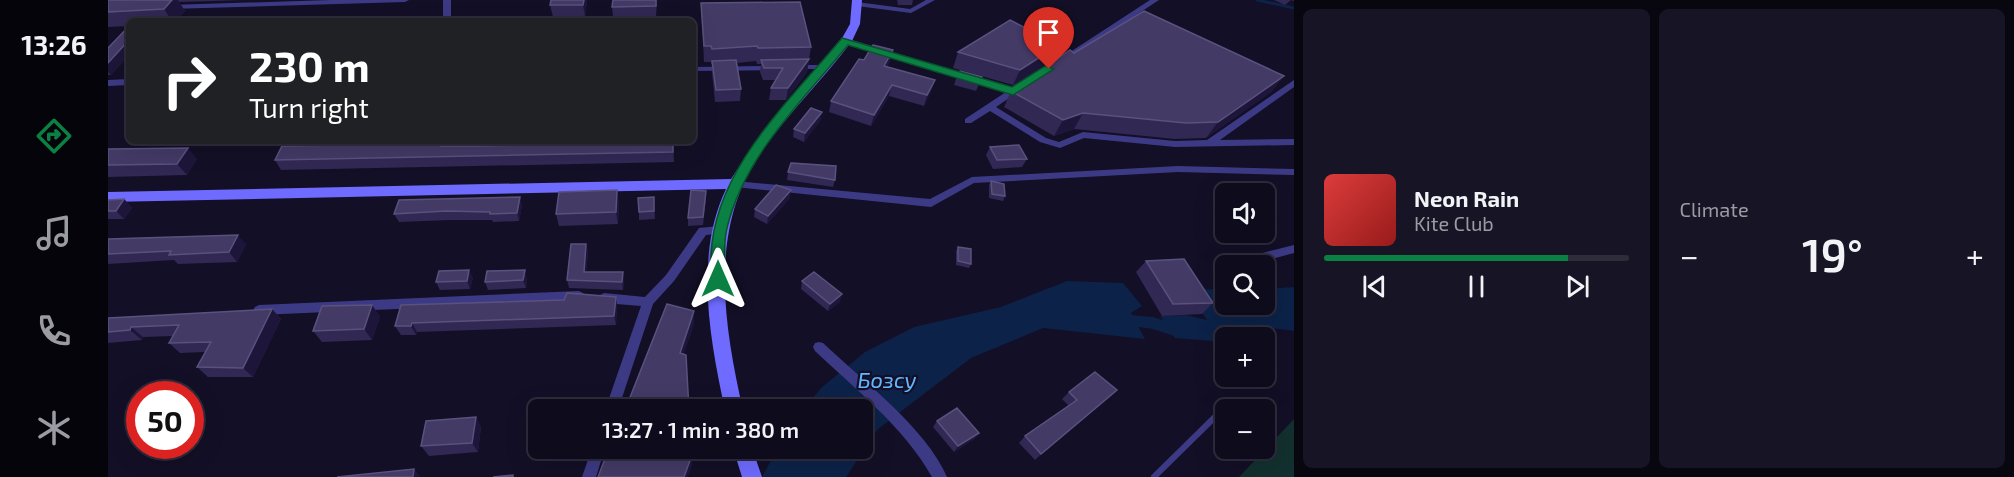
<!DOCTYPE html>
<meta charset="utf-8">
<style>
body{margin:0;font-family:"Exo 2",sans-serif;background:#171425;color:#f1f3f6;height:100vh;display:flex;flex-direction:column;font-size:22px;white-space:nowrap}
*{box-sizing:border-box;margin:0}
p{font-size:20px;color:#9b9ba3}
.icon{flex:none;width:33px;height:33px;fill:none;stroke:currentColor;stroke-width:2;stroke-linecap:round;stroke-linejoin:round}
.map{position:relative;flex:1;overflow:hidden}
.details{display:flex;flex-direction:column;gap:9px;padding:9px;background:#08060f;width:720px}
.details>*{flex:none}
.hud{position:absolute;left:18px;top:18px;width:570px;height:126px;border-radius:9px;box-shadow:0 6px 24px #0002,0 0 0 2px #2e2b3b;background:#202124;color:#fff;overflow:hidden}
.fabs{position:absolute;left:1107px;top:183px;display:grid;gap:12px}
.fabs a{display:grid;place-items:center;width:60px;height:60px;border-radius:9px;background:#0e0b1c;box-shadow:0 6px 24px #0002,0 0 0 2px #2e2b3b;font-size:30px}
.speed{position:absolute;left:18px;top:381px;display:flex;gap:12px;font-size:30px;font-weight:700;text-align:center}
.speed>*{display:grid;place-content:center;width:78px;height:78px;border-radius:50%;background:#0e0b1c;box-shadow:0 6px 24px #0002,0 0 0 2px #2e2b3b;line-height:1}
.speed .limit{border:9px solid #d22;background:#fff;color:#111}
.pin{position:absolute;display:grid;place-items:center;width:51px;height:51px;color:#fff;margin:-62px -26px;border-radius:50% 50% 50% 0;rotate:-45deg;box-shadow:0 0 6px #0007}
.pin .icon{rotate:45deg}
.me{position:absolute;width:66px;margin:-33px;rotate:0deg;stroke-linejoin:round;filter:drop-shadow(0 0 4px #0008)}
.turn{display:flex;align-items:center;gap:21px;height:126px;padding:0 24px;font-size:27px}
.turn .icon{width:78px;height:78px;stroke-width:2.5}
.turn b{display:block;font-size:42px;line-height:51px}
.big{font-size:45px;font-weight:600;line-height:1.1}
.details .widget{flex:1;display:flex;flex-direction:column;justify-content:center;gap:9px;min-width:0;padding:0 21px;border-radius:9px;background:#171425}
.song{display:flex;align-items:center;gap:18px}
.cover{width:72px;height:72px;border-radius:9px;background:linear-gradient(135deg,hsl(0 70% 55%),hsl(0 70% 35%))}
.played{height:6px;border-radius:3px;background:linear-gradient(90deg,#0b8043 80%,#2e2b3b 80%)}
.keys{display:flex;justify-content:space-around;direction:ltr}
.heat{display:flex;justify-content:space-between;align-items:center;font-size:33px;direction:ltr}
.details .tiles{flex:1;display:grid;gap:9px;grid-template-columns:repeat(2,1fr)}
.trip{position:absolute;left:420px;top:399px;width:345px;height:60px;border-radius:9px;background:#0e0b1c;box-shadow:0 6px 24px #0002,0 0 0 2px #2e2b3b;font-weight:600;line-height:60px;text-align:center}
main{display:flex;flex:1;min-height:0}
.menu{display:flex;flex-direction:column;width:108px;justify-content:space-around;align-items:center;background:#06040b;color:#9b9ba3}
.menu .icon{width:42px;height:42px}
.menu .current{color:#0b8043}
.menu b{font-size:27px;color:#f1f3f6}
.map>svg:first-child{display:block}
.green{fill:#12302f}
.water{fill:#0c2248}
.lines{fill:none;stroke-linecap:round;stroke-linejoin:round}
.stream{stroke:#0c2248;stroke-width:3}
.canal{fill:#0c2248;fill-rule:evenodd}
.lane{stroke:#3d3a85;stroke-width:6}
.street{fill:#3d3a85;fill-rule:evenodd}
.secondary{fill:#6f6bff;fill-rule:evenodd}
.wall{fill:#312854}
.shaded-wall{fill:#1d163a}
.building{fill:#433a66;stroke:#5a527e;stroke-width:1.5}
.route{fill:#0b8043;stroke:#07532c;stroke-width:1.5}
.labels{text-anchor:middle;stroke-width:4.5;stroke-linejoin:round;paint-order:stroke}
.water-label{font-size:22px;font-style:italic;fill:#62b6ff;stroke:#130f26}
</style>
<main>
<nav class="menu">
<b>13:26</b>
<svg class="icon current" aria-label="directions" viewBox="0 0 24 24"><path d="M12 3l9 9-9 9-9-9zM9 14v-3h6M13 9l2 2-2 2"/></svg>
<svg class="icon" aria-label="music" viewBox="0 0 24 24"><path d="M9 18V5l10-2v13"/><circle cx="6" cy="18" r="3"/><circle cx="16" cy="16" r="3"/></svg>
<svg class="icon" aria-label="phone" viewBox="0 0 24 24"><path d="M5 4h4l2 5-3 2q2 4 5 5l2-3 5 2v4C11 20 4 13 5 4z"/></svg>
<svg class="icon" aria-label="climate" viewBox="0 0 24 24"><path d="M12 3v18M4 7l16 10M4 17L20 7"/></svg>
</nav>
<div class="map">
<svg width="1186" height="477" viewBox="0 0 1186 477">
<rect width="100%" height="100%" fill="#130f26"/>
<path class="green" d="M1186,419V477H1131Z"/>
<path class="water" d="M959,281L1015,283L1034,306L1023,313L1037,339L935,328L863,358L770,429L738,477H654L669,449L754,448V410L696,409L713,388L757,352L806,327L893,307Z
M1074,283L1094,289L1117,290L1118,304H1156L1157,289L1186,287V331L1149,326L1134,337L1118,338L1117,342L1067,338L1052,316L1078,315L1099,320Z"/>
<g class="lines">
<path class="stream" d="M1149,0L1186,8"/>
<path class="canal" d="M1012,314L1045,317L1072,326H1083L1086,331L1083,336L1072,338L1045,329L1007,324L1005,320L1007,316Z"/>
<path class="lane" d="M1046,477L1114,410"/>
<path class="street" d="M223,0H301L297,2L61,9L57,7L61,5Z
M335,0H343V21H335Z
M818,0H827L803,13L749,6L745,4L749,2L802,9Z
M1042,0H1051L957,62H951L950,60Z
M735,39H741L904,88L910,84H916V88L888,107L938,138L951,142L975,132L1067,141L1099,140L1186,80V87L1112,140L1186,139V145L1067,147L976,138L952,148L932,142L882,111L863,123H857V119L898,92L735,43Z
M682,65H718L722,67L718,69H685L681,67Z
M666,66H669V70L585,71V67Z
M21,79V85L0,86V80Z
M1070,166L1186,169V175L1070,172L866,183L823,207L627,187L622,184L627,181L822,199L864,177Z
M611,226L615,227L616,230L615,233L598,235L566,281L545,304L510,410H497L533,306L496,303L492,301L490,298L492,295L496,293L537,297L558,275L591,228Z
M1186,245V253L1138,266L1131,265L1130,262L1131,259L1135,258Z
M471,291L475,293L477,296L475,299L471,301L151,315L147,313L145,310L147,307L151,305Z
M711,342L715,343C754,380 818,428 839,477H824C796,427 748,390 707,351L705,347L707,343Z
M484,448H497L488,477H474Z"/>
<path class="secondary" d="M744,0H754L752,24L744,41C715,80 679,114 652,154C600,230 616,326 635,410H617C602,340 586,256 618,189L0,202V192L623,179L654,132L733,40L742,24Z
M625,448H644L654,477H634Z"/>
</g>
<path class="wall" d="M0,0H136L71,2L77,11L68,21H21V55L3,75H0V48L21,26L0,27Z
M479,0L477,16L445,17L442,5Z
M505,0H549L548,17H505L504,7Z
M789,0H805L804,5H790Z
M1166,0H1186V1L1183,0L1177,5Z
M593,3L703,47L699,72L678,100H661L663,88L668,80H655L652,72L653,64H649L648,61L629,63L633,89L632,101L607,102L604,73V64H603V62H596Z
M785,50L782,61L779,67L827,80L823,91L816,106L781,96L763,126L721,112L723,101L756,60Z
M850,52L944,60L905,85L845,68Z
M966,53L1176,76L1163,92L1098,138L1067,139L966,129L946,136L896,107L903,91Z
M849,76L874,77L868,91L846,85Z
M714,112L712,121L696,142L685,137L686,129Z
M565,141L566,162L173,170L167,160L334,143L335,146H374Z
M882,147L919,159L914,167L885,169L878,155Z
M0,149L89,159L79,175L0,177Z
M680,172L727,180L725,187L679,180Z
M883,181L897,196L895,201L881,198V185Z
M546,197L547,219L531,220V212Z
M682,198L659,224L646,217L647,209Z
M16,199L24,208L16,219H0V200Z
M598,199L595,225L580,226V218Z
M511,202L510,224L451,226L448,214Z
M414,205L411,221L385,222L384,220H342L291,222L286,214Z
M0,239L138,244L129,262L70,264L66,260L0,264Z
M478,244L480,252L478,272L516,280L515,290L461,288L459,280Z
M850,247L863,264L861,268L848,265V251Z
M1038,261L1105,303L1094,314L1054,316L1028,272Z
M365,278L362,289L332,290L328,282Z
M419,278L418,288L380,290L377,282Z
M694,281L732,302L720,311L693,289Z
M508,297L509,306L508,325L309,332L308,335H293L287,326L293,305L456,300Z
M164,309L173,319L145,377H100L89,367L97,352L72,353L61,343L65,336L35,337L34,340L0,343V318Z
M272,316L264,340L214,342L205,331Z
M1009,390L927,460L911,443L917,436L961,406L954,399L961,392Z
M368,417L373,427L370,452L321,456L313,446Z
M829,421L871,433L866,439L846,452L825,427Z"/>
<path class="shaded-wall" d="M64,0H70L77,11L68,21H64L56,9Z
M476,0H479L477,16L475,5Z
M21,40V55L3,75L0,72V63Z
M951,45L944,60L905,85L912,70Z
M785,50L782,61L773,77L776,66Z
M701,59L699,72L678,100L680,88Z
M1176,76L1163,92L1098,138L1110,122Z
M827,80L823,91L816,106L819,95Z
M784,85L781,96L763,126L766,115Z
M714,112L712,121L696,142L697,133Z
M975,113L966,129L946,136L955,120Z
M80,148L89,159L79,175L69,164Z
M509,190L511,202L510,224L508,212Z
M683,190L682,198L659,224L660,216Z
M412,197L414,205L411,221L409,213Z
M16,199L24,208L16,219L8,211Z
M130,235L138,244L129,262L121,252Z
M478,244L480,252L477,280L476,272Z
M361,270L365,278L362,289L359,281Z
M417,270L419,278L418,288L415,280Z
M515,272L516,280L515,290L514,282Z
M734,294L732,302L720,311L722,304Z
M508,297L509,306L508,325L506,316Z
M264,305L272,316L264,340L256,329Z
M164,309L173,319L145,377L135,368Z
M586,311V325L572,366V353Z
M304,323L309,332L308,335L303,326Z
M23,327L35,337L34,340L22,330Z
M1009,390L1002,397L927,460L933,454Z
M368,417L373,427L370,452L364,443Z
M871,433L866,439L846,452L850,446Z
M584,455V466L580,477H576Z
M306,469L313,477H305Z"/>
<path class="building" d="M0,0H64L56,9L0,12Z
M443,0H476L475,5H442Z
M505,0H548V6L504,7Z
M692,2L703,47L650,48L649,46L604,49L603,46H596L593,3Z
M1036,11L1176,76L1110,122L1078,123L975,113L955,120L903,91L962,50L966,53Z
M902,20L951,45L912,70L850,52Z
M21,26V40L0,63V48Z
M765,45L785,50L776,66L827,80L819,95L784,85L766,115L723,101L751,59L756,60Z
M701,59L680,88H663L675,68H656L653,60Z
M628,60L633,89L608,90L604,61Z
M852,71L874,77L871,83L849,76Z
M703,108L714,112L697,133L686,129Z
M503,141H565V152L167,160L174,146L334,143L333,146H374L503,142Z
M911,145L919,159L889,160L882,147Z
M80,148L69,164L0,165V149Z
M683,163L728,166L727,180L680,172Z
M883,181L896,184L897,196L884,194Z
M668,185L683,190L660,216L647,209Z
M509,190L508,212L448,214L451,192Z
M583,190L598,191L595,217L580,218Z
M412,197L409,213L382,214V212L338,211L286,214L291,200Z
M546,197V211L531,212L530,198Z
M16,199L8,211H0V200Z
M130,235L121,252L61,255L63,251L0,254V239Z
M463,244H478L476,272H515L514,282L459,280Z
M850,247L863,249V264L850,261Z
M1076,259L1105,303L1065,304L1038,261Z
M361,270L359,281L328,282L331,271Z
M417,270L415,280L377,282L379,271Z
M706,272L734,294L722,304L694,281Z
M459,293L508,297L506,316L304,323L303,326H287L293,305L456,300Z
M559,304L586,311L572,353L578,355L581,410H517Z
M264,305L256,329L205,331L214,306Z
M164,309L135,368L89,367L103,342L61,343L71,325L23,327L22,330L0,332V318Z
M987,372L1009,390L933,454L917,436L969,400L961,392Z
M849,408L871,433L850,446L829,421Z
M368,417L364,443L313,446L318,421Z
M501,448H583L584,455L576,477H490Z
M306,469L305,477H229Z
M405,475V477H385Z"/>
<path class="route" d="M734,38L904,87L937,66L946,69L905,95L740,45C695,100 636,156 619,228C615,243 617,263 617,279L615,283H605C601,275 603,264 603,255C607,168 681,102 734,38Z"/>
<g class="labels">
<g class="water-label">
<text x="779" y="388">Бозсу</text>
</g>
</g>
</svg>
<div class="fabs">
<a><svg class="icon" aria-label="sound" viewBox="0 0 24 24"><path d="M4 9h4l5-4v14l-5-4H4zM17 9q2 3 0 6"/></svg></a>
<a><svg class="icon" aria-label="search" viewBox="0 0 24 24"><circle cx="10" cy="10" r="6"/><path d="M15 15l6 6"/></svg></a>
<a>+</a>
<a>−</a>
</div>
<div class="speed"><div class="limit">50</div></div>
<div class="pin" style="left:941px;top:69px;background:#d93025"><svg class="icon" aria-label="arrive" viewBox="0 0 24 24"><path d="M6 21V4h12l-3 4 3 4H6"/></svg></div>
<svg class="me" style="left:610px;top:279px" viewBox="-20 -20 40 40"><path d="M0-17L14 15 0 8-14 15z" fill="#0b8043" stroke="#fff" stroke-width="4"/></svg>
<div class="trip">13:27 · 1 min · 380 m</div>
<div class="hud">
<div class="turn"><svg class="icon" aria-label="right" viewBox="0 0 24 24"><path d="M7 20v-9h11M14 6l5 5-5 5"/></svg><div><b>230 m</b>Turn right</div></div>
</div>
</div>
<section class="details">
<div class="tiles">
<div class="widget">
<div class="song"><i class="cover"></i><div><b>Neon Rain</b><p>Kite Club</p></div></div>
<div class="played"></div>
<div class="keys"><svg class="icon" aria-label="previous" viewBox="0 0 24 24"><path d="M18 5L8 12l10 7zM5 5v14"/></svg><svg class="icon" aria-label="pause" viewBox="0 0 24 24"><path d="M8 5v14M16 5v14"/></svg><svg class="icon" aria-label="next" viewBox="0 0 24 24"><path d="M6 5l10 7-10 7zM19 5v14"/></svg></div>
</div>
<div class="widget"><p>Climate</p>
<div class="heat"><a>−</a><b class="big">19°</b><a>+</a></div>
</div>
</div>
</section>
</main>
